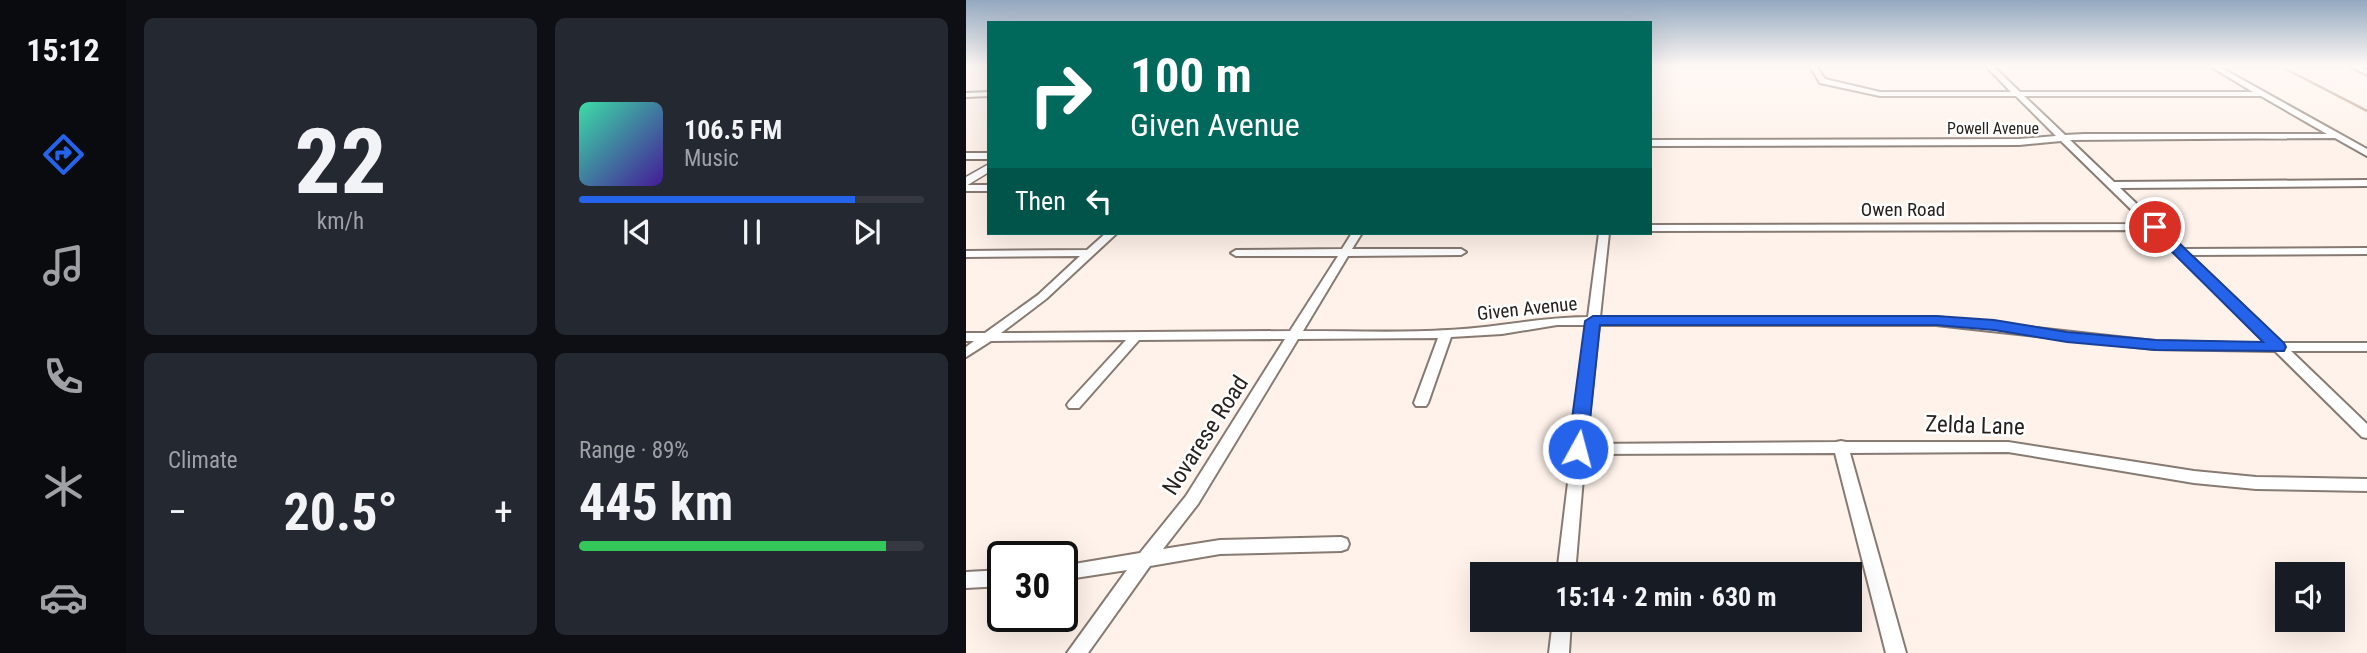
<!DOCTYPE html>
<meta charset="utf-8">
<style>
body{margin:0;font-family:"Roboto Condensed",sans-serif;background:#242831;color:#f1f3f6;height:100vh;display:flex;flex-direction:column;font-size:26px;white-space:nowrap}
*{box-sizing:border-box;margin:0}
p{font-size:23px;color:#9ea1a6}
.icon{flex:none;width:38px;height:38px;fill:none;stroke:currentColor;stroke-width:2;stroke-linecap:round;stroke-linejoin:round}
.map{position:relative;flex:1;overflow:hidden}
.details{display:flex;flex-direction:column;gap:18px;padding:18px;background:#0d0f14;width:840px}
.details>*{flex:none}
.hud{position:absolute;left:21px;top:21px;width:665px;height:214px;border-radius:0px;box-shadow:0 7px 28px #0002;background:#00695c;color:#fff;overflow:hidden}
.tools{position:absolute;left:1309px;top:562px;display:grid;gap:14px}
.tools a{display:grid;place-items:center;width:70px;height:70px;border-radius:0px;background:#171b24;box-shadow:0 7px 28px #0002;font-size:35px}
.speed{position:absolute;left:21px;top:541px;display:flex;gap:14px;font-size:35px;font-weight:700;text-align:center}
.speed>*{display:grid;place-content:center;width:91px;height:91px;border-radius:50%;background:#171b24;box-shadow:0 7px 28px #0002;line-height:1}
.speed .limit{border:4px solid #111;border-radius:10px;background:#fff;color:#111}
.pin{position:absolute;display:grid;place-items:center;width:60px;height:60px;color:#fff;margin:-30px;border:4px solid #fff;border-radius:50%;box-shadow:0 2px 7px #0007}
.me{position:absolute;width:77px;margin:-38px;rotate:7deg;stroke-linejoin:round;filter:drop-shadow(0 0 5px #0008)}
.turn{display:flex;align-items:center;gap:24px;height:147px;padding:0 28px;font-size:32px}
.turn .icon{width:91px;height:91px;stroke-width:2.5}
.turn b{display:block;font-size:49px;line-height:60px}
.then{display:flex;align-items:center;height:66px;padding:0 28px;background:#0003;gap:14px;font-size:26px}
.big{font-size:52px;font-weight:700;line-height:1.1}
.details .widget{flex:1;display:flex;flex-direction:column;justify-content:center;gap:10px;min-width:0;padding:0 24px;border-radius:10px;background:#242831}
.details .dial{align-items:center;gap:0}
.dial b{font-size:91px;line-height:1}
.song{display:flex;align-items:center;gap:21px}
.cover{width:84px;height:84px;border-radius:10px;background:linear-gradient(135deg,hsl(160 70% 55%),hsl(260 70% 35%))}
.played{height:7px;border-radius:4px;background:linear-gradient(90deg,#2563eb 80%,#363941 80%)}
.keys{display:flex;justify-content:space-around;direction:ltr}
.heat{display:flex;justify-content:space-between;align-items:center;font-size:38px;direction:ltr}
.charge{height:10px;border-radius:5px;background:linear-gradient(90deg,#34c759 89%,#363941 0)}
.details .tiles{flex:1;display:grid;gap:18px;grid-template-columns:repeat(2,1fr)}
.trip{position:absolute;left:504px;top:562px;width:392px;height:70px;border-radius:0px;background:#171b24;box-shadow:0 7px 28px #0002;font-weight:700;line-height:70px;text-align:center}
main{display:flex;flex:1;min-height:0}
.tabs{display:flex;flex-direction:column;width:126px;justify-content:space-around;align-items:center;background:#090b0e;color:#9ea1a6}
.tabs .icon{width:49px;height:49px}
.tabs .selected{color:#2563eb}
.tabs b{font-size:32px;color:#f1f3f6}
.map>svg:first-child{display:block}
.lines{fill:none;stroke-linecap:round;stroke-linejoin:round}
.stream{stroke:#b49581;stroke-width:2.5}
.minor-casing{stroke:#877a72;stroke-width:4}
.major-casing{stroke:#877a72;stroke-width:3}
.minor{fill:#fff;fill-rule:evenodd}
.major{fill:#fff;fill-rule:evenodd}
.route{fill:#2563eb;stroke:#184099;stroke-width:2}
.labels{text-anchor:middle;stroke-width:5;stroke-linejoin:round;paint-order:stroke}
.far-street-label{font-size:16px;fill:#26211d;stroke:#fff}
.street-label{font-size:19px;fill:#26211d;stroke:#fff}
.near-street-label{font-size:23px;fill:#26211d;stroke:#fff}
</style>
<main>
<nav class="tabs">
<b>15:12</b>
<svg class="icon selected" aria-label="directions" viewBox="0 0 24 24"><path d="M12 3l9 9-9 9-9-9zM9 14v-3h6M13 9l2 2-2 2"/></svg>
<svg class="icon" aria-label="music" viewBox="0 0 24 24"><path d="M9 18V5l10-2v13"/><circle cx="6" cy="18" r="3"/><circle cx="16" cy="16" r="3"/></svg>
<svg class="icon" aria-label="phone" viewBox="0 0 24 24"><path d="M5 4h4l2 5-3 2q2 4 5 5l2-3 5 2v4C11 20 4 13 5 4z"/></svg>
<svg class="icon" aria-label="climate" viewBox="0 0 24 24"><path d="M12 3v18M4 7l16 10M4 17L20 7"/></svg>
<svg class="icon" aria-label="car" viewBox="0 0 24 24"><path d="M5 17H2v-5l4-1 3-4h7l3 4 3 1v5h-3M9 17h6M6 11h13"/><circle cx="7" cy="17" r="2"/><circle cx="17" cy="17" r="2"/></svg>
</nav>
<section class="details">
<div class="tiles">
<div class="widget dial"><b>22</b><p>km/h</p></div>
<div class="widget">
<div class="song"><i class="cover"></i><div><b>106.5 FM</b><p>Music</p></div></div>
<div class="played"></div>
<div class="keys"><svg class="icon" aria-label="previous" viewBox="0 0 24 24"><path d="M18 5L8 12l10 7zM5 5v14"/></svg><svg class="icon" aria-label="pause" viewBox="0 0 24 24"><path d="M8 5v14M16 5v14"/></svg><svg class="icon" aria-label="next" viewBox="0 0 24 24"><path d="M6 5l10 7-10 7zM19 5v14"/></svg></div>
</div>
<div class="widget"><p>Climate</p>
<div class="heat"><a>−</a><b class="big">20.5°</b><a>+</a></div>
</div>
<div class="widget"><p>Range · 89%</p><b class="big">445 km</b><div class="charge"></div></div>
</div>
</section>
<div class="map">
<svg width="1401" height="653" viewBox="0 0 1401 653">
<rect width="100%" height="100%" fill="#fef2ea"/>
<g class="lines">
<path class="stream" d="M1314,66L1401,111"/>
<defs>
<path id="minor" d="M844,66H850L859,79L914,92H1045L1020,66H1027L1054,92H1287L1244,66H1252L1401,149V156L1369,138L1104,140L1148,182L1401,180V186L1154,188L1218,249L1401,248V254L1224,255L1316,343H1401V351H1325L1401,424V438L1396,437L1309,351L1188,349L970,325H633L620,444L870,442L875,441L880,442H1042L1228,471L1290,477L1401,479V491L1290,489L1228,483L1042,452L884,453L940,653H920L869,453L619,454L609,574H591L621,325H591L536,334L485,337L462,403L460,406H450L448,403L472,338L332,339L232,504L197,549L254,540L375,537L381,539L383,544L381,549L375,551L254,554L184,566L122,653H101L161,570L96,580V566L174,553L220,496L319,339L173,340L113,408H103L101,405L103,402L160,340L25,341L0,357V347L8,341H0V333H19L72,295L114,256L0,257V251L121,250L140,233H151L80,299L35,333L324,331L372,256H270L265,253L270,250L376,249L386,233H396L386,249H495L500,252L495,255L382,256L337,331C385,331 434,333 482,330C529,328 575,317 622,317L633,233H643L634,317H970L1188,341L1301,344L1186,230L684,231V225L1180,224L1095,141L1053,145L684,146V140L1053,139L1090,136L1050,96H914L854,83ZM1058,96H1295L1361,134H1118L1099,135Z
M1384,66H1392L1401,70V75Z
M23,92V96L0,97V93Z
M0,153H23V159H0Z
M0,185H23V191H0Z
M37,570V586L0,588V572Z
M587,620H605L603,653H583Z"/>
<path id="major" d="M23,164V172L0,186V177Z"/>
</defs>
<use href="#minor" class="minor-casing"/>
<use href="#major" class="major-casing"/>
<use href="#minor" class="minor"/>
<use href="#major" class="major"/>
</g>
<linearGradient id="sky" x2="0" y2="1"><stop stop-color="#93a8bf"/><stop offset="0.42" stop-color="#fff9f6"/><stop offset="1" stop-color="#fff9f6" stop-opacity="0"/></linearGradient>
<rect width="1401" height="157" fill="url(#sky)"/>
<path class="route" d="M1189,223L1194,225L1318,343L1320,347L1318,351L1190,350L1101,342L1028,330L970,325H634L621,449L619,454H605L602,449L619,321L627,316H970L1028,320L1101,332L1190,340L1297,342L1184,230L1182,227Z"/>
<g class="labels">
<g class="far-street-label">
<text x="1027" y="134">Powell Avenue</text>
</g>
<g class="street-label">
<text x="937" y="216">Owen Road</text>
<text transform="translate(561 308) rotate(-6)" y="7">Given Avenue</text>
</g>
<g class="near-street-label">
<text transform="translate(1009 425) rotate(2)" y="8">Zelda Lane</text>
<text transform="translate(239 435) rotate(-57)" y="8">Novarese Road</text>
</g>
</g>
</svg>
<div class="tools">
<a><svg class="icon" aria-label="sound" viewBox="0 0 24 24"><path d="M4 9h4l5-4v14l-5-4H4zM17 9q2 3 0 6"/></svg></a>
</div>
<div class="speed"><div class="limit">30</div></div>
<div class="pin" style="left:1189px;top:227px;background:#d93025"><svg class="icon" aria-label="arrive" viewBox="0 0 24 24"><path d="M6 21V4h12l-3 4 3 4H6"/></svg></div>
<svg class="me" style="left:612px;top:449px" viewBox="-20 -20 40 40"><circle r="17" fill="#2563eb" stroke="#fff" stroke-width="3"/><path d="M0-11L8 9 0 5-8 9z" fill="#fff"/></svg>
<div class="trip">15:14 · 2 min · 630 m</div>
<div class="hud">
<div class="turn"><svg class="icon" aria-label="right" viewBox="0 0 24 24"><path d="M7 20v-9h11M14 6l5 5-5 5"/></svg><div><b>100 m</b>Given Avenue</div></div>
<div class="then">Then<svg class="icon" aria-label="left" viewBox="0 0 24 24"><path d="M17 20v-9H6M10 6l-5 5 5 5"/></svg></div>
</div>
</div>
</main>
